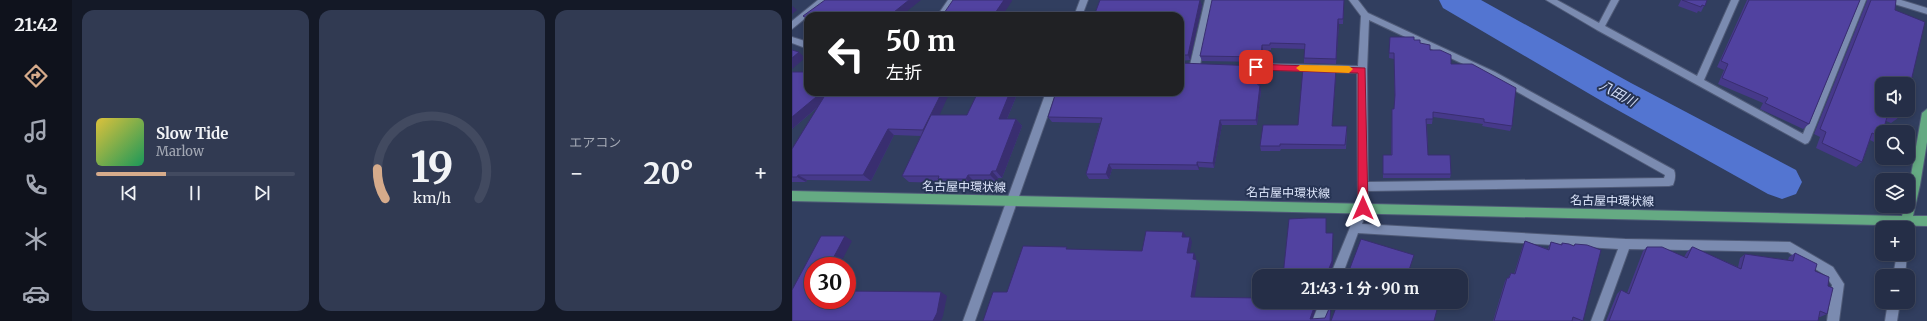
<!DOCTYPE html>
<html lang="ja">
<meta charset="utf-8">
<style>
body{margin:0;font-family:Merriweather,"Noto Sans JP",serif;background:#313a52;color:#f1f3f6;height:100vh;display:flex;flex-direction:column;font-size:15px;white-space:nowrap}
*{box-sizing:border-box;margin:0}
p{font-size:13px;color:#a3a8b4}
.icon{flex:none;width:22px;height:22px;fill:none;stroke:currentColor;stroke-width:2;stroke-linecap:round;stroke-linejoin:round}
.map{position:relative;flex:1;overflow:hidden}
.details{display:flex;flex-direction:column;gap:10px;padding:10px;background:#141927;width:720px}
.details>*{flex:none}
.banner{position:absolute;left:12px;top:12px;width:380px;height:84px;border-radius:12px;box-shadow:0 2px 6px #0003,0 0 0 1px #424a60;background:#202124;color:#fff;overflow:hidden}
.controls{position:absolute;left:1083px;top:77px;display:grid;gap:8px}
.controls a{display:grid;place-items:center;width:40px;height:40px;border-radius:8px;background:#252e47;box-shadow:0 2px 6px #0003,0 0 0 1px #424a60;font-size:20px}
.speed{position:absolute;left:12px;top:257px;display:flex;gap:8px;font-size:20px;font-weight:700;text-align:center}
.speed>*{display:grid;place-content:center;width:52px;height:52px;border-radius:50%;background:#252e47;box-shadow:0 2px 6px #0003,0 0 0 1px #424a60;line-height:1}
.speed .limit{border:6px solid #d22;background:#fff;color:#111}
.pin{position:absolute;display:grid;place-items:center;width:34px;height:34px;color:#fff;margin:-17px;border-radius:8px;box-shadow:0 2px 6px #0006}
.me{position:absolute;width:44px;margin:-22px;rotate:0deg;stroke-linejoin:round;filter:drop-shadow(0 0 3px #0008)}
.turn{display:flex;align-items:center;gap:14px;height:84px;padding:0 16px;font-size:18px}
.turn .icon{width:52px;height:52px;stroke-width:2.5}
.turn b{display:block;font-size:28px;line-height:34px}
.big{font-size:30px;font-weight:700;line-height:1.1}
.details .tile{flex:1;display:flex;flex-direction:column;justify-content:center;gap:6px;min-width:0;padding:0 14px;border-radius:12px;background:#313a52}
.details .dial{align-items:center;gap:0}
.dial svg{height:104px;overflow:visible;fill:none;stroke:#424a60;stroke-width:7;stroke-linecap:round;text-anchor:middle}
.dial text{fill:#f1f3f6;stroke:none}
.song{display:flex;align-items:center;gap:12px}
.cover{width:48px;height:48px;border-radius:6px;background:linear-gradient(135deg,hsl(50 70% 55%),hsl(150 70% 35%))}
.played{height:4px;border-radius:2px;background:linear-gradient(90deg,#d6ab8b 35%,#424a60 35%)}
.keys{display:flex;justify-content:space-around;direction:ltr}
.heat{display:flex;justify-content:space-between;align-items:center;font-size:22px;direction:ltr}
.details .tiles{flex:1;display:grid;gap:10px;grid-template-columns:repeat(3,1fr)}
.trip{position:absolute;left:460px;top:269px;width:216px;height:40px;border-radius:12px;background:#252e47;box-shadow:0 2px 6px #0003,0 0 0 1px #424a60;font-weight:700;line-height:40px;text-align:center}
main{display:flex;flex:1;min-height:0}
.tab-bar{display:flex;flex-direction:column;width:72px;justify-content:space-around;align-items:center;background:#0f121c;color:#a3a8b4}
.tab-bar .icon{width:28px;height:28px}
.tab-bar .current{color:#d6ab8b}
.tab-bar b{font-size:18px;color:#f1f3f6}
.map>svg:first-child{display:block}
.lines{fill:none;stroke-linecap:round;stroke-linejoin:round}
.river{fill:#5375d1;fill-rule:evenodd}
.minor-casing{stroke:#4f5a77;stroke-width:2}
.major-casing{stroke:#4f5a77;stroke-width:2}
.minor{fill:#7b8bb0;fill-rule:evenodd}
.major{fill:#65aa83;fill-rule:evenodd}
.wall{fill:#46398a}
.shaded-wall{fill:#392e70}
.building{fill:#5142a0;stroke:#392e70}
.route{fill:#e11d48;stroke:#92132f}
.slow{fill:#f59e0b}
.labels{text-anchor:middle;stroke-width:4;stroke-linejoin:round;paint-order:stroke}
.street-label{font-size:12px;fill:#dde6fb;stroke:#273454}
.water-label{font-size:13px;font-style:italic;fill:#d5e0f9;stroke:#273454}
</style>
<main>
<nav class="tab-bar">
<b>21:42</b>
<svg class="icon current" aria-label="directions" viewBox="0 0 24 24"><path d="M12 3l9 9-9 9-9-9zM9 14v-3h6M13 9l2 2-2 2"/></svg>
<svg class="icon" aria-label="music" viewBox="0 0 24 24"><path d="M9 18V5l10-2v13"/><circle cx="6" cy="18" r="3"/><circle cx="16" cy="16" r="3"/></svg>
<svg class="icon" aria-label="phone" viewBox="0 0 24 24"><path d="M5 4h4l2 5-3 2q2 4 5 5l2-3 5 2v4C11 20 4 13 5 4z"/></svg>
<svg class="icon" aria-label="climate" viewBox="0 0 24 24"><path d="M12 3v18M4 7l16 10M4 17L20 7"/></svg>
<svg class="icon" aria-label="car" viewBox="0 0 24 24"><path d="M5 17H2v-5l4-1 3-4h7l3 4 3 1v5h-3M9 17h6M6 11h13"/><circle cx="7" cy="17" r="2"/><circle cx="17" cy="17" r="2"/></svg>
</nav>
<section class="details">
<div class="tiles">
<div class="tile">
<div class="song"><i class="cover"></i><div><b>Slow Tide</b><p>Marlow</p></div></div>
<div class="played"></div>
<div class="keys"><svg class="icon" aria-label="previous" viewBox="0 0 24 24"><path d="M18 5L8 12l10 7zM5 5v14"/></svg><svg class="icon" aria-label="pause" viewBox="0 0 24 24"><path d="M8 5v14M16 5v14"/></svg><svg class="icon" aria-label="next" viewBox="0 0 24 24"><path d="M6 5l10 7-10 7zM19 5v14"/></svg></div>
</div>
<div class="tile dial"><svg viewBox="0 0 100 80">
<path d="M14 69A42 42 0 1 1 86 69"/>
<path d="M14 69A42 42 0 0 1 8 46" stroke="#d6ab8b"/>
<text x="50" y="56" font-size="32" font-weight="700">19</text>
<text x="50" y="72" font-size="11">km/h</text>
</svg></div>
<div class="tile"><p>エアコン</p>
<div class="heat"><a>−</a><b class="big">20°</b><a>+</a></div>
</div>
</div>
</section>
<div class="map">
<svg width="1135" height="321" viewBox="0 0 1135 321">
<rect width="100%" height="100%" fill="#313e5f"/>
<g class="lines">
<path class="river" d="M647,0H689L839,83L1004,170L1010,182L1004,194L990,199L976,194L813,103L651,8Z"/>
<defs>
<path id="minor" d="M26,0H36L0,29V21Z
M156,0H164L154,16H145Z
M288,0H296L290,16H282Z
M413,0H421L408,65L403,68L398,65Z
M557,0H566L576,13L703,72L882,170C884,175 883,180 881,185L877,186L576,191V208L570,224L833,239L998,242L1041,267L1052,284L1047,321H1035L1040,285L1033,275L996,252L837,249L811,321H799L826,249L566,233L550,276H538L566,208L565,73L454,69L449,66L454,63L566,66L569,16ZM577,20L697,76L873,175L872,178L576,182L575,70Z
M754,0H765L807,23L819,0H827L813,26L905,76L939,0H947L912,80L1011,134L1066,0H1074L1018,140L1016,143L1013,144L805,30Z
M1095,0H1109L1135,8V14L1096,2Z
M0,37L16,42V49L0,43Z
M254,92H264L183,321H171Z
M1105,254H1115L1113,276H1101Z
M528,302H540L532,321H520Z
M1096,302H1108L1105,321H1093Z"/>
<path id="major" d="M1135,109V142L1128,185L1121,216H1135V226L0,201V191L1110,216L1113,206H1116V192L1130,113Z"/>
</defs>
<use href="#minor" class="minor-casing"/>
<use href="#major" class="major-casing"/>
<use href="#minor" class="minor"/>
<use href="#major" class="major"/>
</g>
<path class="wall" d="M552,0L551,24H547L544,64L512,63V58L513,49L479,48V50H471L470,62L410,61L408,56Z
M889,0H915L909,12L906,11L905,13L886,6Z
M955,0H1068L1017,124L1011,129L968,109L971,103L926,84L932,70L925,67Z
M1075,0H1104L1090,110H1112V111L1106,116V118L1099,123L1094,121L1089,137L1082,142L1078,140L1070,162L1064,167L1024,148L1028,137L1022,134L1075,1Z
M410,5L398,60L388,61V16Z
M598,37L622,40L628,43L659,64L720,126L718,131L690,126L691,124L641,117L640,124H635L636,155L659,174L658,178H591V159L599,155L600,114V109H602L603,100L602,59L597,58Z
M467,66L468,72L467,85L469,90L465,125H430L422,168L407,167V170L320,169L317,179H297L294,174L308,123L260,122L256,117L388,92Z
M544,69V74L540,126L555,130L554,149H489L488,151H469L468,146L506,125Z
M0,72L16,92L147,115H175L186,92H226L215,119H224L230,126L210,178H206L205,182L182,181L180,185H153L151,183L117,182L110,176L129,136L102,135L79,181L15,180L14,182H0V149L26,107L0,129Z
M733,241L756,249L757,246L759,242L769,245L770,243L782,246L783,244L791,321H701L713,281L715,278H716L719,273L722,274L731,245Z
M855,247L892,257L895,252L900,247L946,267L948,258L953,254L996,260L997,257L1003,253L1023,271L1036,286L1035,314L1028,317H1027L1026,321H814L825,294L829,290L835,293L851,251Z"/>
<path class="shaded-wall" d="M117,0H129L109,16H97Z
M212,0H220V1L210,16H201Z
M408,0L410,5L398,60L396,55Z
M0,6L5,10L0,14Z
M546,19L547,24L544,64V59Z
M470,45L471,50L470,62L469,57Z
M7,52L13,58L0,69V58Z
M467,66L468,72L466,85L467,90L465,80Z
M544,69V74L540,130V126Z
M468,85L469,90L465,125L464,120Z
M30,92H43L0,129V117Z
M150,92H158L138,136L132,130Z
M218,92H226L212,126L207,119Z
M224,119L230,126L210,178L204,171Z
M428,120L430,125L422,168L421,163Z
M96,129L102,135L79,181L71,175Z
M405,162L407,167V170L405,165Z
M317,164L320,169L317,179L314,174Z
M200,171L206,178L205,182L198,175Z
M6,175L15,180L14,182L5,177Z
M176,175L182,181L180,185L174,179Z
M391,232L394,236L393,242L390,237Z
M541,233V265L537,275L536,271Z
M53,236L60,241L47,266H37Z
M398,237L400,242L397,257L395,253Z
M402,253L404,257L403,264L401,259Z
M405,260L408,264L402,301L399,297Z
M149,292L155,296L151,316L149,321H141Z
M524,302H526L520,321L518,319Z"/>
<path class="building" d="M33,0H117L97,16H16V19L11,16Z
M161,0H212L201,16H150Z
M308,0H408L396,55H388V16H302Z
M420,0H552L551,19H546L544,59L512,58L513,44L478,43V45H470L469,57L408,56Z
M890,0H915L913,6L910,5L909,7Z
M957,0H1068L1017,124L973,103L976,98L930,78L936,64L929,61Z
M1079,0H1104L1103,10L1133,22L1116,94V84H1090V110H1107L1106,118L1096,114L1089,137L1080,133L1070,162L1030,143L1034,132L1028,129Z
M598,37H622V40H628V43L638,45V50H648L659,55V64H680L724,88L720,126L692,122V119L641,112V119H634L636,155H658L659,174H591V155H600V109H602L603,95L602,53H597Z
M0,50L7,52L0,58Z
M388,63L467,66L465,80L466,85H468L464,120H428L421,163L405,162V165L317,164L314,174H294L310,118L256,117L264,92H388Z
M511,68L544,69L540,126H555L553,145L488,144V146H468L471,125H506Z
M0,72H16V92H30L0,117Z
M35,92H110L118,95L120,92H150L131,130L96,129L71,175H6L5,177H0V149Z
M186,92H218L207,119H224L204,171H200L198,175H176L174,179H146L147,176H110L139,115H175Z
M516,218H534V233H541L540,261L536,271L540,274V276H491L497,219Z
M354,231L391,232L390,237H398L395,253H402L401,259L405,260L399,297L467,298V302H524L518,319L533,318L539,304L538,321H191L201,292H215L231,246L275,247L274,249L350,251Z
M29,236H53L37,266H21V300H55V291L149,292L145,313L141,321H0V290Z
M569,239L622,255L615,276H555Z
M733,241L757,250L759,242L770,245V243L777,244L782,246L783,244L795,245L809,250L791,321L781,317L780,321H702L715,278H717L719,273L723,274Z
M855,247H870L895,258L900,247H901L949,269L953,254L1001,261L1003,253L1025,264L1023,271L1037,277L1036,286L1041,288L1035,314L1028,311L1026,321H817L829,290L837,294Z
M546,302H647L642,321H539Z"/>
<path class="route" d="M461,64L573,68L576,208L574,211H568L566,208V73L464,70L460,67Z"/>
<path class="slow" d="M508,65L557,66L561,69L557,73L508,71L504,68Z"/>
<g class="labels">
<g class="street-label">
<text transform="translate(172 187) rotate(1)" y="4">名古屋中環状線</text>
<text transform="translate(496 193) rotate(1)" y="4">名古屋中環状線</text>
<text transform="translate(820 201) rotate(1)" y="4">名古屋中環状線</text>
</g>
<g class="water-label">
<text transform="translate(826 93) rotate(29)" y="5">八田川</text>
</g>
</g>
</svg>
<div class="controls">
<a><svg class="icon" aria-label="sound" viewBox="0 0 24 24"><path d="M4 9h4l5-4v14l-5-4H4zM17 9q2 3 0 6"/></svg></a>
<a><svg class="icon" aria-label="search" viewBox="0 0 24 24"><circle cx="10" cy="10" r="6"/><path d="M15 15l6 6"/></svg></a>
<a><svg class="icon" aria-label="layers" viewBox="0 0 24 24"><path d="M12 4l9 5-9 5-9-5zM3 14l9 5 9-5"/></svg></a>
<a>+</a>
<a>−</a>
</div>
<div class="speed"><div class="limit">30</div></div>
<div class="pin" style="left:464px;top:67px;background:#d93025"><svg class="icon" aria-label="arrive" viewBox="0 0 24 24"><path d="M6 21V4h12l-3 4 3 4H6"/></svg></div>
<svg class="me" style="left:571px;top:208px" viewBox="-20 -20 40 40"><path d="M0-17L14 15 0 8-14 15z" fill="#e11d48" stroke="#fff" stroke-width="4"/></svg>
<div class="trip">21:43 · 1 分 · 90 m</div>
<div class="banner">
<div class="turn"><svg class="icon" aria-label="left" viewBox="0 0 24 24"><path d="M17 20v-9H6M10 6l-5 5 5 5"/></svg><div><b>50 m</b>左折</div></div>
</div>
</div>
</main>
